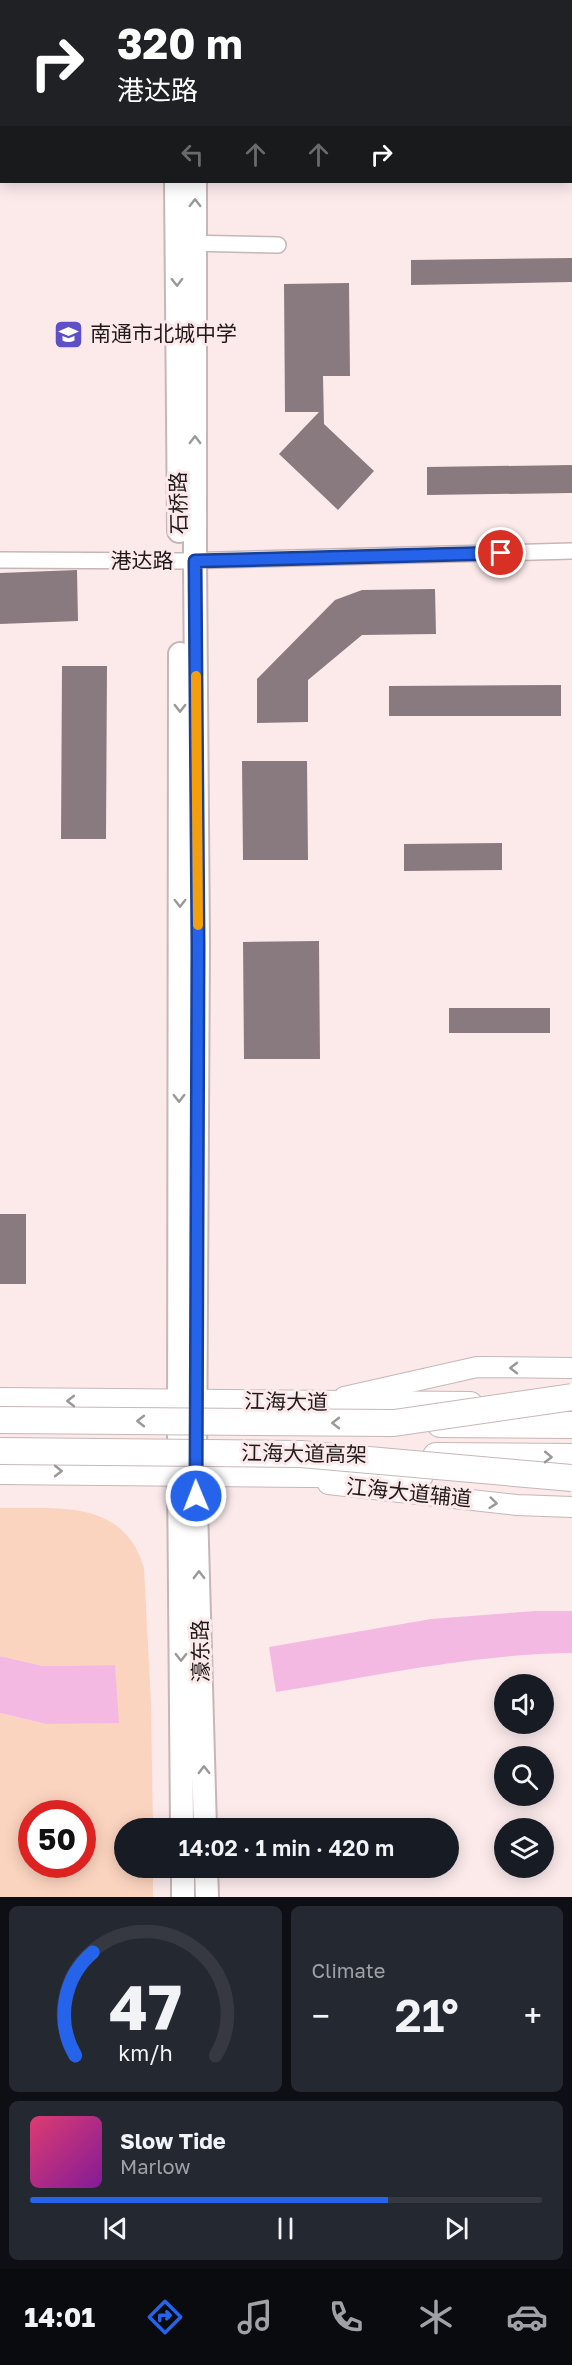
<!DOCTYPE html>
<meta charset="utf-8">
<style>
body{margin:0;font-family:"Golos Text","Noto Sans SC",sans-serif;background:#242831;color:#f1f3f6;height:100vh;display:flex;flex-direction:column;font-size:22px;white-space:nowrap}
*{box-sizing:border-box;margin:0}
p{font-size:20px;color:#9ea1a6}
.icon{flex:none;width:33px;height:33px;fill:none;stroke:currentColor;stroke-width:2;stroke-linecap:round;stroke-linejoin:round}
.map{position:relative;height:1897px;overflow:hidden}
.drawer{display:flex;flex-direction:column;gap:9px;padding:9px;background:#0d0f14;flex:1}
.drawer>*{flex:none}
.top-card{position:absolute;left:0px;top:0px;width:573px;height:183px;box-shadow:0 3px 15px #0003;background:#202124;color:#fff;overflow:hidden}
.buttons{position:absolute;left:494px;top:1674px;display:grid;gap:12px}
.buttons a{display:grid;place-items:center;width:60px;height:60px;border-radius:50%;background:#171b24;box-shadow:0 3px 15px #0003;font-size:30px}
.speed{position:absolute;left:18px;top:1800px;display:flex;gap:12px;font-size:30px;font-weight:700;text-align:center}
.speed>*{display:grid;place-content:center;width:78px;height:78px;border-radius:50%;background:#171b24;box-shadow:0 3px 15px #0003;line-height:1}
.speed .limit{border:9px solid #d22;background:#fff;color:#111}
.pin{position:absolute;display:grid;place-items:center;width:51px;height:51px;color:#fff;margin:-26px;border:3px solid #fff;border-radius:50%;box-shadow:0 2px 6px #0007}
.me{position:absolute;width:66px;margin:-33px;rotate:359deg;stroke-linejoin:round;filter:drop-shadow(0 0 4px #0008)}
.turn{display:flex;align-items:center;gap:21px;height:126px;padding:0 18px;font-size:27px}
.turn .icon{width:78px;height:78px;stroke-width:2.5}
.turn b{display:block;font-size:42px;line-height:51px}
.lanes{display:flex;align-items:center;height:57px;padding:0 18px;background:#0003;justify-content:center;gap:30px;direction:ltr}
.lanes .off{opacity:.35}
.big{font-size:45px;font-weight:600;line-height:1.1}
.drawer .widget{flex:1;display:flex;flex-direction:column;justify-content:center;gap:9px;min-width:0;padding:0 21px;border-radius:9px;background:#242831}
.drawer .dial{align-items:center;gap:0}
.dial svg{height:156px;overflow:visible;fill:none;stroke:#363941;stroke-width:7;stroke-linecap:round;text-anchor:middle}
.dial text{fill:#f1f3f6;stroke:none}
.song{display:flex;align-items:center;gap:18px}
.cover{width:72px;height:72px;border-radius:9px;background:linear-gradient(135deg,hsl(340 70% 55%),hsl(290 70% 35%))}
.played{height:6px;border-radius:3px;background:linear-gradient(90deg,#2563eb 70%,#363941 70%)}
.keys{display:flex;justify-content:space-around;direction:ltr}
.heat{display:flex;justify-content:space-between;align-items:center;font-size:33px;direction:ltr}
.drawer .tiles{flex:1;display:grid;gap:9px;grid-template-columns:1fr 1fr}
.widget:last-child{grid-column:span 2}
.trip{position:absolute;left:114px;top:1818px;width:345px;height:60px;border-radius:30px;background:#171b24;box-shadow:0 3px 15px #0003;font-weight:600;line-height:60px;text-align:center}
.tabs{display:flex;height:96px;justify-content:space-around;align-items:center;background:#090b0e;color:#9ea1a6}
.tabs .icon{width:42px;height:42px}
.tabs .current{color:#2563eb}
.tabs b{font-size:27px;color:#f1f3f6}
.map>svg:first-child{display:block}
.green{fill:#fbd4bf;fill-rule:evenodd}
.water{fill:#f4b9e2}
.building{fill:#897a7f}
.lines{fill:none;stroke-linecap:round;stroke-linejoin:round}
.minor-casing{stroke:#c7b6b7;stroke-width:18}
.tertiary-casing{stroke:#c7b6b7;stroke-width:22}
.secondary-casing{stroke:#c7b6b7;stroke-width:26}
.primary-casing{stroke:#c7b6b7;stroke-width:28}
.trunk-casing{stroke:#c7b6b7;stroke-width:28}
.minor{stroke:#fff;stroke-width:15}
.tertiary{stroke:#fff;stroke-width:20}
.secondary{stroke:#fff;stroke-width:22}
.primary{stroke:#fff;stroke-width:26}
.trunk{stroke:#fff;stroke-width:26}
.trunk-bridge-casing{stroke:#c7b6b7;stroke-width:28;stroke-linecap:butt}
.trunk-bridge{stroke:#fff;stroke-width:26}
.oneway{stroke:#9b9898}
.route-casing{stroke:#184099;stroke-width:15}
.route{stroke:#2563eb;stroke-width:10}
.slow{stroke:#f59e0b;stroke-width:10}
.labels{text-anchor:middle;stroke-width:6;stroke-linejoin:round;paint-order:stroke}
.poi-label{font-size:21px;fill:#201a1a;stroke:#fceaeb;text-anchor:start}
.street-label{font-size:21px;fill:#201a1a;stroke:#fceaeb}
</style>
<div class="map">
<svg width="572" height="1897" viewBox="0 0 572 1897">
<rect width="100%" height="100%" fill="#fceaeb"/>
<path class="green" d="M0,1508C59,1509 123,1498 144,1568L151,1703L153,1828H124V1868H153V1897H0V1713L46,1724L114,1665L43,1666L0,1656ZM32,1814H82V1864H32Z"/>
<path class="water" d="M535,1611H572V1653C473,1654 374,1676 276,1692L269,1647L431,1619Z
M0,1656L43,1666L115,1665L119,1723L46,1724L0,1713Z"/>
<path class="building" d="M572,258V282L411,285V260Z
M349,283L350,376H323L324,424L374,471L338,510L279,454L319,412H285L284,284Z
M572,465V493L427,495V467Z
M77,570L78,621L0,624V573Z
M435,589L436,634L362,635L308,680V722L257,723V679L335,600L362,590Z
M62,666H107L106,839H61Z
M561,685V716H389V686Z
M242,761H307L308,860H243Z
M502,843V870L404,871V844Z
M319,941L320,1059H244L243,942Z
M449,1008H550V1033H449Z
M0,1214H26V1284H0Z"/>
<g class="lines">
<defs>
<path id="minor" d="M185,243L278,245
M0,560L180,561L572,551"/>
<path id="tertiary" d="M344,1397L477,1367L572,1368
M328,1484L517,1505L572,1507"/>
<path id="secondary" d="M194,0V2
M177,2V0
M176,182L179,531
M195,182V561L198,946L195,1473L205,1828
M180,654L179,1473L182,1828
M183,1868V1897
M206,1868L207,1897"/>
<path id="primary" d="M0,1401L470,1405
M0,1471L420,1475"/>
<path id="trunk" d="M440,1424L572,1425
M436,1456L572,1457"/>
</defs>
<use href="#minor" class="minor-casing"/>
<use href="#tertiary" class="tertiary-casing"/>
<use href="#secondary" class="secondary-casing"/>
<use href="#primary" class="primary-casing"/>
<use href="#trunk" class="trunk-casing"/>
<use href="#minor" class="minor"/>
<use href="#tertiary" class="tertiary"/>
<use href="#secondary" class="secondary"/>
<use href="#primary" class="primary"/>
<use href="#trunk" class="trunk"/>
<defs>
<path id="trunk-bridge" d="M0,1420L394,1423L572,1397
M0,1451L301,1454L572,1478"/>
</defs>
<use href="#trunk-bridge" class="trunk-bridge-casing"/>
<use href="#trunk-bridge" class="trunk-bridge"/>
</g>
<defs><path id="oneway-chevron" d="M-2-3.5L2.5 0L-2 3.5" fill="none" stroke-width="1.6" stroke-linecap="round" stroke-linejoin="round" transform="scale(1.5)"/></defs>
<g class="oneway">
<use href="#oneway-chevron" transform="translate(195 203) rotate(-90)"/>
<use href="#oneway-chevron" transform="translate(177 282) rotate(89)"/>
<use href="#oneway-chevron" transform="translate(195 440) rotate(-90)"/>
<use href="#oneway-chevron" transform="translate(180 708) rotate(90)"/>
<use href="#oneway-chevron" transform="translate(180 903) rotate(90)"/>
<use href="#oneway-chevron" transform="translate(179 1098) rotate(90)"/>
<use href="#oneway-chevron" transform="translate(514 1368) rotate(-180)"/>
<use href="#oneway-chevron" transform="translate(71 1401) rotate(-180)"/>
<use href="#oneway-chevron" transform="translate(141 1421) rotate(-180)"/>
<use href="#oneway-chevron" transform="translate(336 1423) rotate(-180)"/>
<use href="#oneway-chevron" transform="translate(548 1457) rotate(1)"/>
<use href="#oneway-chevron" transform="translate(58 1471)"/>
<use href="#oneway-chevron" transform="translate(493 1503) rotate(6)"/>
<use href="#oneway-chevron" transform="translate(199 1575) rotate(-91)"/>
<use href="#oneway-chevron" transform="translate(181 1657) rotate(90)"/>
<use href="#oneway-chevron" transform="translate(204 1770) rotate(-91)"/>
</g>
<g class="lines">
<defs>
<path id="route" d="M196,1496L198,946L195,561L501,553"/>
</defs>
<use href="#route" class="route-casing"/>
<use href="#route" class="route"/>
<path class="slow" d="M196,676L198,925"/>
</g>
<defs>
<symbol id="school-square" viewBox="-11 -11 22 22"><rect x="-9" y="-9" width="18" height="18" rx="4" fill="#5f4fc8" stroke="#fceaeb"/><path d="M0-5L7-2L0 1L-7-2ZM-4 1L0 2.5L4 1V4Q0 6-4 4Z" fill="#fff"/></symbol>
</defs>
<g fill-rule="evenodd">
<use href="#school-square" x="52" y="318" width="33" height="33"/>
</g>
<g class="labels">
<g class="poi-label">
<text x="90" y="341">南通市北城中学</text>
</g>
<g class="street-label">
<text transform="translate(179 503) rotate(-91)" y="7">石桥路</text>
<text x="142" y="568">港达路</text>
<text transform="translate(286 1402) rotate(1)" y="7">江海大道</text>
<text transform="translate(304 1454) rotate(1)" y="7">江海大道高架</text>
<text transform="translate(409 1493) rotate(6)" y="7">江海大道辅道</text>
<text transform="translate(201 1651) rotate(-91)" y="7">濠东路</text>
</g>
</g>
</svg>
<div class="buttons">
<a><svg class="icon" aria-label="sound" viewBox="0 0 24 24"><path d="M4 9h4l5-4v14l-5-4H4zM17 9q2 3 0 6"/></svg></a>
<a><svg class="icon" aria-label="search" viewBox="0 0 24 24"><circle cx="10" cy="10" r="6"/><path d="M15 15l6 6"/></svg></a>
<a><svg class="icon" aria-label="layers" viewBox="0 0 24 24"><path d="M12 4l9 5-9 5-9-5zM3 14l9 5 9-5"/></svg></a>
</div>
<div class="speed"><div class="limit">50</div></div>
<div class="pin" style="left:501px;top:553px;background:#d93025"><svg class="icon" aria-label="arrive" viewBox="0 0 24 24"><path d="M6 21V4h12l-3 4 3 4H6"/></svg></div>
<svg class="me" style="left:196px;top:1496px" viewBox="-20 -20 40 40"><circle r="17" fill="#2563eb" stroke="#fff" stroke-width="3"/><path d="M0-11L8 9 0 5-8 9z" fill="#fff"/></svg>
<div class="trip">14:02 · 1 min · 420 m</div>
<div class="top-card">
<div class="turn"><svg class="icon" aria-label="right" viewBox="0 0 24 24"><path d="M7 20v-9h11M14 6l5 5-5 5"/></svg><div><b>320 m</b>港达路</div></div>
<div class="lanes"><svg class="icon off" aria-label="left" viewBox="0 0 24 24"><path d="M17 20v-9H6M10 6l-5 5 5 5"/></svg><svg class="icon off" aria-label="ahead" viewBox="0 0 24 24"><path d="M12 20V5M6 11l6-6 6 6"/></svg><svg class="icon off" aria-label="ahead" viewBox="0 0 24 24"><path d="M12 20V5M6 11l6-6 6 6"/></svg><svg class="icon" aria-label="right" viewBox="0 0 24 24"><path d="M7 20v-9h11M14 6l5 5-5 5"/></svg></div>
</div>
</div>
<section class="drawer">
<div class="tiles">
<div class="widget dial"><svg viewBox="0 0 100 80">
<path d="M14 69A42 42 0 1 1 86 69"/>
<path d="M14 69A42 42 0 0 1 23 16" stroke="#2563eb"/>
<text x="50" y="56" font-size="32" font-weight="700">47</text>
<text x="50" y="72" font-size="11">km/h</text>
</svg></div>
<div class="widget"><p>Climate</p>
<div class="heat"><a>−</a><b class="big">21°</b><a>+</a></div>
</div>
<div class="widget">
<div class="song"><i class="cover"></i><div><b>Slow Tide</b><p>Marlow</p></div></div>
<div class="played"></div>
<div class="keys"><svg class="icon" aria-label="previous" viewBox="0 0 24 24"><path d="M18 5L8 12l10 7zM5 5v14"/></svg><svg class="icon" aria-label="pause" viewBox="0 0 24 24"><path d="M8 5v14M16 5v14"/></svg><svg class="icon" aria-label="next" viewBox="0 0 24 24"><path d="M6 5l10 7-10 7zM19 5v14"/></svg></div>
</div>
</div>
</section>
<nav class="tabs">
<b>14:01</b>
<svg class="icon current" aria-label="directions" viewBox="0 0 24 24"><path d="M12 3l9 9-9 9-9-9zM9 14v-3h6M13 9l2 2-2 2"/></svg>
<svg class="icon" aria-label="music" viewBox="0 0 24 24"><path d="M9 18V5l10-2v13"/><circle cx="6" cy="18" r="3"/><circle cx="16" cy="16" r="3"/></svg>
<svg class="icon" aria-label="phone" viewBox="0 0 24 24"><path d="M5 4h4l2 5-3 2q2 4 5 5l2-3 5 2v4C11 20 4 13 5 4z"/></svg>
<svg class="icon" aria-label="climate" viewBox="0 0 24 24"><path d="M12 3v18M4 7l16 10M4 17L20 7"/></svg>
<svg class="icon" aria-label="car" viewBox="0 0 24 24"><path d="M5 17H2v-5l4-1 3-4h7l3 4 3 1v5h-3M9 17h6M6 11h13"/><circle cx="7" cy="17" r="2"/><circle cx="17" cy="17" r="2"/></svg>
</nav>
